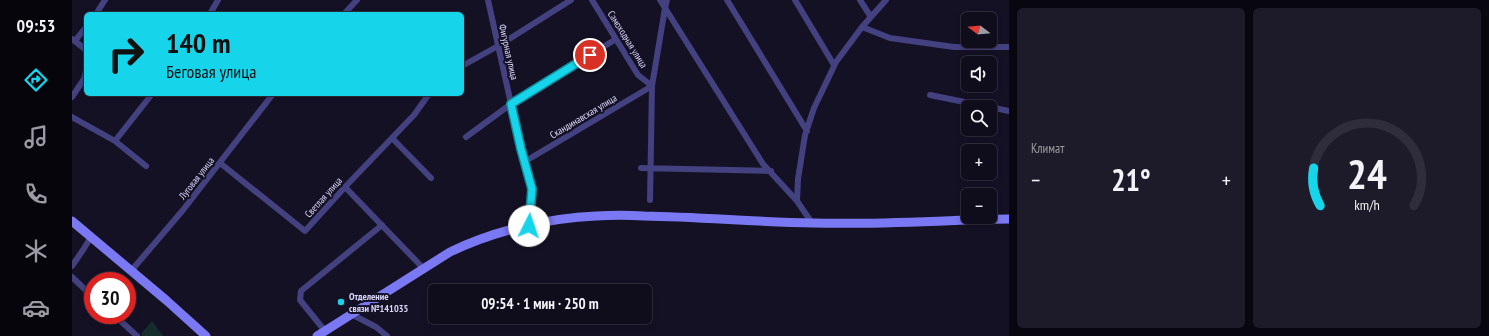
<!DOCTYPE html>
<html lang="ru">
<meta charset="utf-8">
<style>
body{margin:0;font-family:"PT Sans Narrow",sans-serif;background:#1d1b29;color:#f1f3f6;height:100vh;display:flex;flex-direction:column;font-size:15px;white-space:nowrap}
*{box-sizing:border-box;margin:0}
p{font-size:13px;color:#9b9ca3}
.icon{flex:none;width:22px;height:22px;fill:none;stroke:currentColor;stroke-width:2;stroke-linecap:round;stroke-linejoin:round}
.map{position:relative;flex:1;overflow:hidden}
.panel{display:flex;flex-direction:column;gap:8px;padding:8px;background:#08070f;width:480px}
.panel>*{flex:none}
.top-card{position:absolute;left:12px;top:12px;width:380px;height:84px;border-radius:6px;box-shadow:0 2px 6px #0003,0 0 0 1px #2f2d3b;background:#16d5ea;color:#111;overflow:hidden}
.needle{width:26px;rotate:286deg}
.buttons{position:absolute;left:889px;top:12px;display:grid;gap:8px}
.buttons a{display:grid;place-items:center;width:36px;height:36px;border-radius:6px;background:#0f0d1c;box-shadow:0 2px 6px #0003,0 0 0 1px #2f2d3b;font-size:20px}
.speed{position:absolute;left:12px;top:272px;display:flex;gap:8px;font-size:20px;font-weight:700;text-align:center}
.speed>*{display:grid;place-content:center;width:52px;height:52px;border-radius:50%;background:#0f0d1c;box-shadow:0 2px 6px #0003,0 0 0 1px #2f2d3b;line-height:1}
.speed .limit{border:6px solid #d22;background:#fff;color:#111}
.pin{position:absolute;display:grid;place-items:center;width:34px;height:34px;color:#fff;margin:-17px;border:2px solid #fff;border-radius:50%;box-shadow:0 1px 4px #0007}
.me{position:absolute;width:44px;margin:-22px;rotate:4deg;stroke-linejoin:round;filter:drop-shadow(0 0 3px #0008)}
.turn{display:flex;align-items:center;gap:14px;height:84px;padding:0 16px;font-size:18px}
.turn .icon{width:52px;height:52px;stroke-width:2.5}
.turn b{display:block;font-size:28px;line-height:34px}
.big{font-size:30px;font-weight:700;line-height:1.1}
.panel .tile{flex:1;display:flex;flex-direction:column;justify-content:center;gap:6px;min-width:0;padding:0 14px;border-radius:6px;background:#1d1b29}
.panel .dial{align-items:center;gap:0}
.dial svg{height:104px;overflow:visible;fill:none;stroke:#2f2d3b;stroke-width:7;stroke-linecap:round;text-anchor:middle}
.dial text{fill:#f1f3f6;stroke:none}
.heat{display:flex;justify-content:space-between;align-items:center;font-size:22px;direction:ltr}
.panel .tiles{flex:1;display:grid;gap:8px;grid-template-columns:repeat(2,1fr)}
.trip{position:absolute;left:356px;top:284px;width:224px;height:40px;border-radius:6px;background:#0f0d1c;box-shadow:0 2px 6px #0003,0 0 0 1px #2f2d3b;font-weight:700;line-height:40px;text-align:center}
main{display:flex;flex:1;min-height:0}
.tab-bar{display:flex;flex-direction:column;width:72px;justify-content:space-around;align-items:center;background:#06050b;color:#9b9ca3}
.tab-bar .icon{width:28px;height:28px}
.tab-bar .selected{color:#16d5ea}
.tab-bar b{font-size:18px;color:#f1f3f6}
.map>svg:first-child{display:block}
.green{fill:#152e2d}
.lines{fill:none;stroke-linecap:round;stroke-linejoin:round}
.street{stroke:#43417f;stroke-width:6}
.secondary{stroke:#7b78f3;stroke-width:9}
.route-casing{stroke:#0e8a98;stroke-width:10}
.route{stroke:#16d5ea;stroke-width:7}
.poi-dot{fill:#16d5ea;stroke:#141125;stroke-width:1.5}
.labels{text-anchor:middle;stroke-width:4;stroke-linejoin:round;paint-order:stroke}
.street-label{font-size:10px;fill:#dcd8fb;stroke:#141125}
.poi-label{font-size:10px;font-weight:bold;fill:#dcd8fb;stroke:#141125;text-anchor:start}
</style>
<main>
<nav class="tab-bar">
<b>09:53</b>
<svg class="icon selected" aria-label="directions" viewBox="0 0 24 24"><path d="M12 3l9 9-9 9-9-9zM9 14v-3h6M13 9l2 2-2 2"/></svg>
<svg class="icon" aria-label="music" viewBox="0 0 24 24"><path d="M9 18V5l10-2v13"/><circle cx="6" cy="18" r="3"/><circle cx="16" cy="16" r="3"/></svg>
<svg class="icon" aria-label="phone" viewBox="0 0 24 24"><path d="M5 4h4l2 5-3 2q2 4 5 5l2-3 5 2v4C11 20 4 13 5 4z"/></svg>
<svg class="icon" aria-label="climate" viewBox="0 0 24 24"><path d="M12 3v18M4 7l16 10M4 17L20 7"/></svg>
<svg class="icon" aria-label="car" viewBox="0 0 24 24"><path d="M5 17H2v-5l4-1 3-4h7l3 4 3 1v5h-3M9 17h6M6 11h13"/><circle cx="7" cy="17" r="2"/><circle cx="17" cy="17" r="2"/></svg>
</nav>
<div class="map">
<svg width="937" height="336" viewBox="0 0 937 336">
<rect width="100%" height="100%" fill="#141125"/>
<path class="green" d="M80,321L91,336H71L69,334Z"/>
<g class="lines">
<path class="street" d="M416,0L449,149L460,189L457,226
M588,0L691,164L725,201L740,223
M655,0L735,131
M723,0L762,65
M788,0L799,17
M24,14L33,0
M138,14L146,0
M272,14L285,0
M790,27L818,38L882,47H937
M0,39L13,49L14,52
M3,41L14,27
M390,66L426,46L499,0
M858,95L917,107
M0,97L12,79L14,71
M918,107L937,111
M0,117L43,141L74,166
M394,137L439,104L544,39
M320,138L359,178
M43,141L80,94
M452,162L580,86L566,75L520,0
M148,163L233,231L273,187L342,115L357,94
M569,168L699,171
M273,187L351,268
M578,200L580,86L593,8L595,0
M725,201L726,179L733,135L742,108L764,62L790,27L814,0
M0,266L11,250L19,237
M59,271L111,210L201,94
M0,277L21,297
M279,314L304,327L315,336
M42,315L65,336
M253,331L228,300L229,291L310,225"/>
<path class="secondary" d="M0,221L94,300L134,336
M245,336L378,252C421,231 476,218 524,216C540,215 556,215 572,216C628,217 685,222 741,223C806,225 872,220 937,219"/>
</g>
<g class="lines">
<defs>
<path id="route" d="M457,226L460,189L449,149L439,104L518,55"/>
</defs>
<use href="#route" class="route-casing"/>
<use href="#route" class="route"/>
</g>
<circle class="poi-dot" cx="269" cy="302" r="4"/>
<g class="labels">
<g class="street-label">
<text transform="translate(556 39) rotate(58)" y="4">Самоходная улица</text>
<text transform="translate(437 52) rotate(77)" y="4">Фигурная улица</text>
<text transform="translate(511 116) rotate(-31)" y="4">Скандинавская улица</text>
<text transform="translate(124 178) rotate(-52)" y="4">Луговая улица</text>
<text transform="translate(251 197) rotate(-48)" y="4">Светлая улица</text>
</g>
<g class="poi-label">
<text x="277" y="300">Отделение<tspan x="277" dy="12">связи №141035</tspan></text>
</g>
</g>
</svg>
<div class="buttons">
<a><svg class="needle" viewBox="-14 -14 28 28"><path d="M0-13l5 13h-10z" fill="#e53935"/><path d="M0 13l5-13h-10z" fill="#9b9ca3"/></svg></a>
<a><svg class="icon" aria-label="sound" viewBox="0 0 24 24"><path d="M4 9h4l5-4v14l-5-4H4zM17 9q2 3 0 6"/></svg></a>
<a><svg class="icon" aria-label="search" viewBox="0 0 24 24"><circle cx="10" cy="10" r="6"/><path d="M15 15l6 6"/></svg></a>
<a>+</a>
<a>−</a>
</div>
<div class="speed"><div class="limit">30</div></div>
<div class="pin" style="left:518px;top:55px;background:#d93025"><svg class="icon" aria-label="arrive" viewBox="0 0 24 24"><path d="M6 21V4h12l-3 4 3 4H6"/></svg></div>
<svg class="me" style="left:457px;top:226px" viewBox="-20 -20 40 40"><circle r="19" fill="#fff"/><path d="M0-13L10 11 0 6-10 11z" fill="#16d5ea"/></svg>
<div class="trip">09:54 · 1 мин · 250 m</div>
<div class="top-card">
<div class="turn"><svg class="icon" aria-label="right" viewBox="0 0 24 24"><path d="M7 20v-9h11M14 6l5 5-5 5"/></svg><div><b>140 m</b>Беговая улица</div></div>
</div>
</div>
<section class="panel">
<div class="tiles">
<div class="tile"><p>Климат</p>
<div class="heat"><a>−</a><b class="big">21°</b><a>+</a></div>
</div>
<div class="tile dial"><svg viewBox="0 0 100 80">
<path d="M14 69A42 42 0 1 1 86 69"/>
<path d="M14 69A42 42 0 0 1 9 40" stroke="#16d5ea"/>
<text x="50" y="56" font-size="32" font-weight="700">24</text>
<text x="50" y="72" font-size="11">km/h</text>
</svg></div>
</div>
</section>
</main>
